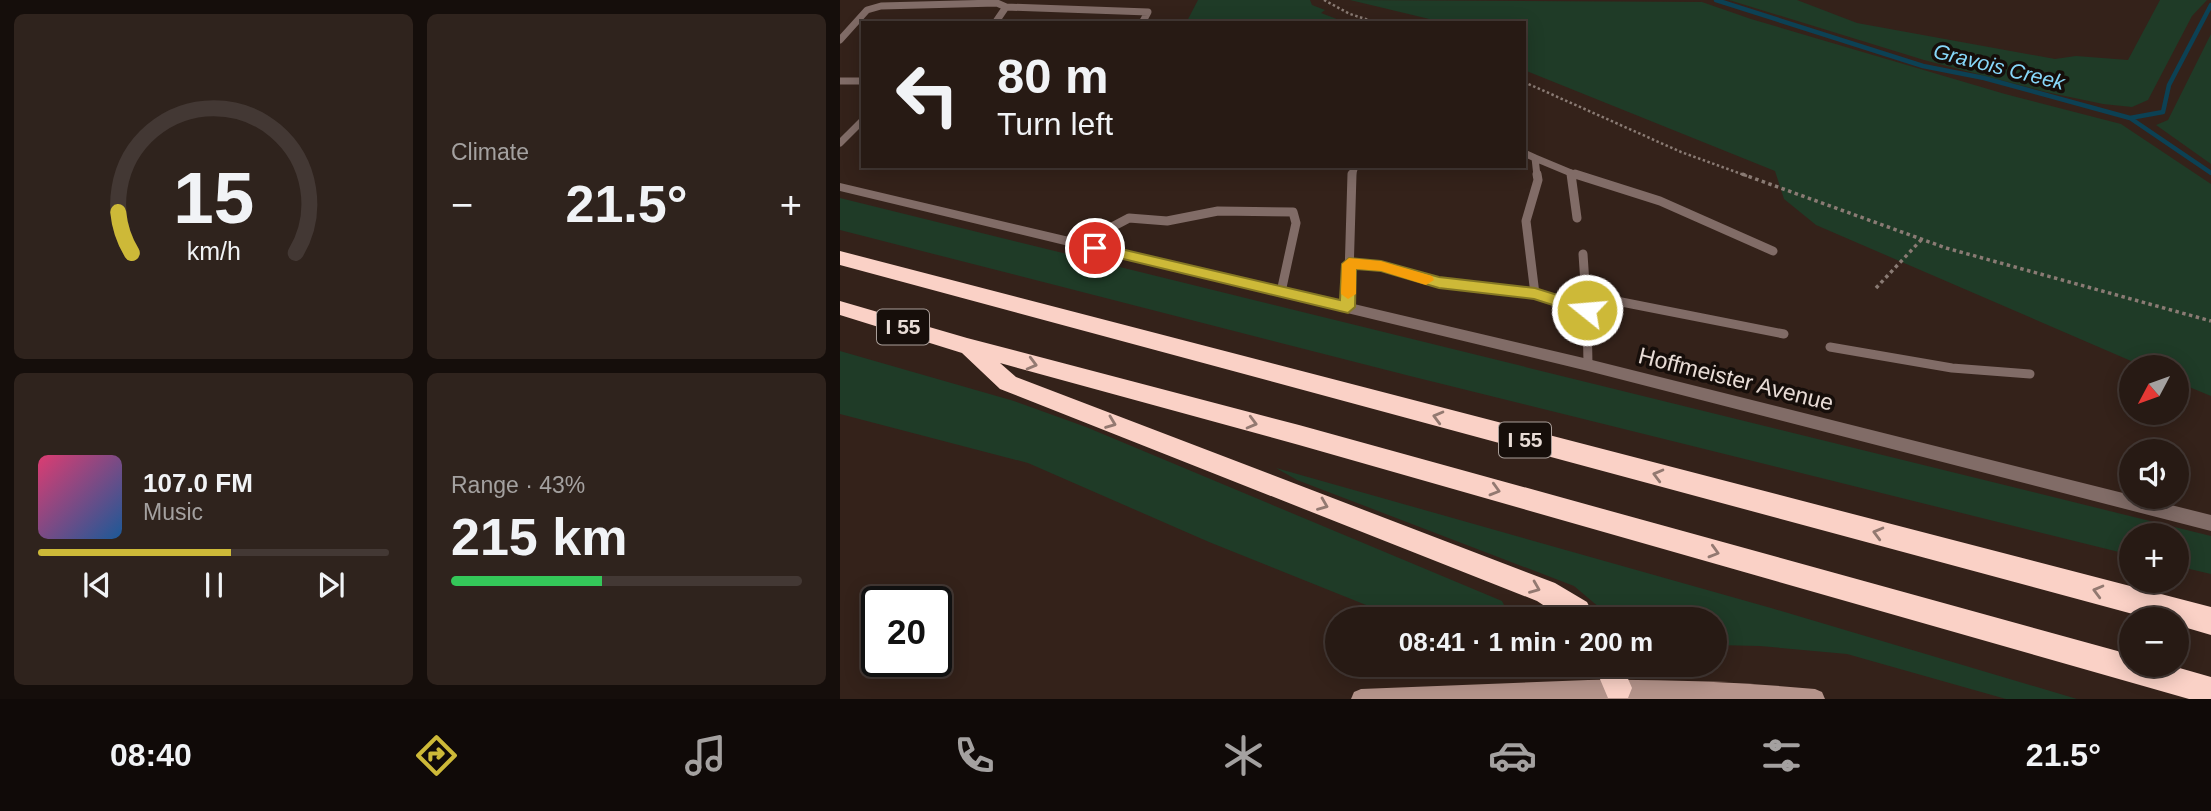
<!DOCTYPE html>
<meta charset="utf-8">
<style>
body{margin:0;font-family:Helvetica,sans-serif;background:#2f231d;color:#f1f3f6;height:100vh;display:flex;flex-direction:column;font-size:26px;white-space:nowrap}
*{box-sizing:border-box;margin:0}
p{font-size:23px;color:#a4a1a0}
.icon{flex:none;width:38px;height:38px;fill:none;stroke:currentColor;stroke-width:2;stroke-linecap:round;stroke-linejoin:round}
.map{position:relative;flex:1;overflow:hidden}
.side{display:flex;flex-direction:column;gap:14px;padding:14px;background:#150e0b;width:840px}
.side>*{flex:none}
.banner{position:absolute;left:21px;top:21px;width:665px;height:147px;border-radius:0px;box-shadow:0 4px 18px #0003,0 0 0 2px #433834;background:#271a14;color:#f1f3f6;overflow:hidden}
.needle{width:46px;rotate:229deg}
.tools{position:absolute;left:1279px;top:355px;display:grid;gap:14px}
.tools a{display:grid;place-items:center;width:70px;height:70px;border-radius:50%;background:#271a14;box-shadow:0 4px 18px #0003,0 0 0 2px #433834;font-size:35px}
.speed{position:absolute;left:21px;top:586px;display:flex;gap:14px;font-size:35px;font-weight:700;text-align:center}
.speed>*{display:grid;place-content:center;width:91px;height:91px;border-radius:50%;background:#271a14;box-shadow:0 4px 18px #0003,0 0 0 2px #433834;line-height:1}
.speed .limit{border:4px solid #111;border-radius:10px;background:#fff;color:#111}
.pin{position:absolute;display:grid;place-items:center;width:60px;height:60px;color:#fff;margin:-30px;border:4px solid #fff;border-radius:50%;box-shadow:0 2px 7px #0007}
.me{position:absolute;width:77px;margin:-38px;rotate:287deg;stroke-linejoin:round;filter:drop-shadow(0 0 5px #0008)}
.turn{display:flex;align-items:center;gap:24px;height:147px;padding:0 21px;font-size:32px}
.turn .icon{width:91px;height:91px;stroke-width:2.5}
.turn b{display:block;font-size:49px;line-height:60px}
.big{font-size:52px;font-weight:700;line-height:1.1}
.side .tile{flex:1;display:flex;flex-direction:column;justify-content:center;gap:10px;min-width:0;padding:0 24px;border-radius:10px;background:#2f231d}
.side .dial{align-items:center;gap:0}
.dial svg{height:182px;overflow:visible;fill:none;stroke:#433834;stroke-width:7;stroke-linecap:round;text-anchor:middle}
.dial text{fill:#f1f3f6;stroke:none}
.song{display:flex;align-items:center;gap:21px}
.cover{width:84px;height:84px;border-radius:10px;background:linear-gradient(135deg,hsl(340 70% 55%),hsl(210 70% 35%))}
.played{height:7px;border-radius:4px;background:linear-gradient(90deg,#cdb938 55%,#433834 55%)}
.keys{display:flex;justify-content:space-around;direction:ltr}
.heat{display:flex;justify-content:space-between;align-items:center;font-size:38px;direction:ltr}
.charge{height:10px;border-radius:5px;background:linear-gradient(90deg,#34c759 43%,#433834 0)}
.side .tiles{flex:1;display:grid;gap:14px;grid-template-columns:repeat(2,1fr)}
.trip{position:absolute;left:485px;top:607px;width:402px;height:70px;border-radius:35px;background:#271a14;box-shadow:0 4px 18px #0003,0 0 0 2px #433834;font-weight:700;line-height:70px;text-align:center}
.menu{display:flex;height:112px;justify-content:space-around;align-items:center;background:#100a08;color:#a4a1a0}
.menu .icon{width:49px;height:49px}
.menu .selected{color:#cdb938}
.menu b{font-size:32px;color:#f1f3f6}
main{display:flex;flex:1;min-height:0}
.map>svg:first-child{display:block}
.green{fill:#1f3b27}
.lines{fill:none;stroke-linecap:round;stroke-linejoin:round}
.stream{stroke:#0c4154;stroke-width:4.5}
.path-far1{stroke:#8a7b74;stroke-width:2.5;stroke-dasharray:2.5 2.5;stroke-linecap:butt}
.path{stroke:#8a7b74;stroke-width:3.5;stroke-dasharray:3.5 3.5;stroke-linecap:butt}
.lane-far1{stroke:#816c67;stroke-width:7}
.lane{stroke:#816c67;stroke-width:9}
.street{fill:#816c67;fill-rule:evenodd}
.secondary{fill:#b5948b;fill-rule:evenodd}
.highway{fill:#fad1c6;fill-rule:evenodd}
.oneway{stroke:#937971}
.route{fill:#cdb938;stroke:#857824;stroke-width:2}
.slow{fill:#f59e0b}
.labels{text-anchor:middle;stroke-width:7;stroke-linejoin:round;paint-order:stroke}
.far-water-label{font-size:21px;font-style:italic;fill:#87d7f9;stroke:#160e0a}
.shield{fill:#160e0a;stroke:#a99e99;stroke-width:2}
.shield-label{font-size:21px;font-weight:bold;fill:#e8dcd6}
.street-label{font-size:23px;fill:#e8dcd6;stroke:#160e0a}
</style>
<main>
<section class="side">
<div class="tiles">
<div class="tile dial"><svg viewBox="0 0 100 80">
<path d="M14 69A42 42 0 1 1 86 69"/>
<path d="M14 69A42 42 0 0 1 8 51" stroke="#cdb938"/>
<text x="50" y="56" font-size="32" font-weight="700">15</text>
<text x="50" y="72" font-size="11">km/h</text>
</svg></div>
<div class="tile"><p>Climate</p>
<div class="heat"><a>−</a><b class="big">21.5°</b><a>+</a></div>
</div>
<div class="tile">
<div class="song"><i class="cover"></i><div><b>107.0 FM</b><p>Music</p></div></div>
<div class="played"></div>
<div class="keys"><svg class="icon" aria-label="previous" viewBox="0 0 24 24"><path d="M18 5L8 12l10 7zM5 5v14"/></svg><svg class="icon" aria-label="pause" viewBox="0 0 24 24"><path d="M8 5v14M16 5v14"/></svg><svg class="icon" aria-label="next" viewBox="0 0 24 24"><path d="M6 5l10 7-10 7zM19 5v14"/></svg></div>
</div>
<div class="tile"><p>Range · 43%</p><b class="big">215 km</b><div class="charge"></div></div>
</div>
</section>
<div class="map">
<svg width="1371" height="699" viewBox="0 0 1371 699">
<rect width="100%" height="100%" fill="#34221a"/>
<path class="green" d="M358,0H470L472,5L485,10L481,13L507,23H346Z
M510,0L862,2L911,19L1165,94L1281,124L1371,184V396L1337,382V368L1305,367L976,225L944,199L935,171L684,70V23H606Z
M889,0H957L1017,23L1215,59L1236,56L1288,60L1320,0H1367L1352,16L1308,100L1292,107L1263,104L1206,92L1084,60Z
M1371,34V164L1316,125L1328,120Z
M0,198L1371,536V574L1337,566V536H1292L1291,555L570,376L0,230Z
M0,351L174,401L246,427L662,601L670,617L676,619H561L369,542L188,463L0,414Z
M436,468L931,608L1237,699H1166L1007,654L920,646L875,645V620L773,619L734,586L457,480Z"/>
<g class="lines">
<path class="stream" d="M876,0L1083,66L1144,78L1290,118L1323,112L1329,85L1371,5
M1290,118L1371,173"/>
<path class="path-far1" d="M484,0L510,14L538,23
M684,82L841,152L907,176"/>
<path class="path" d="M902,174L1106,248L1371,321
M1036,288L1082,239"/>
<path class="lane-far1" d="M166,7L308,12L302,23
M0,40L27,10L41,6L157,3L166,7L155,23
M0,81H23
M0,143L23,120
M684,153L695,158L697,176
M695,158L731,173V176
M731,173L740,176
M512,176L515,166"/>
<path class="lane" d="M731,174L737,218
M735,174L820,201L933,251
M255,248L272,227L289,218L327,221L378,211L453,212L456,223L441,292
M743,254L746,299
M509,264L541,266L599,283L695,294L686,221L698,180L697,174
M695,294L747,310L748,365
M746,295L944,334
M508,308L512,174
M990,347L1112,368L1190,374"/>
<path class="street" d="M0,183L748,359L1371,515V531L748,371L0,191Z"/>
<path class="secondary" d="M748,680C824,679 899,682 975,689L982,692L985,699H511L514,692L521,689Z"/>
<path class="highway" d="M0,251L1371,607V635L1337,625V620H1315L0,265Z
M0,301L127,338L459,425L1292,655V665H1329L1371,677V699H1349L459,445L160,363L176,377L715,583L747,602L756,620H726L697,601L160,389L122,353L0,315Z
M754,665H782L792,688L788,698H768Z"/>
</g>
<defs><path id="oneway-chevron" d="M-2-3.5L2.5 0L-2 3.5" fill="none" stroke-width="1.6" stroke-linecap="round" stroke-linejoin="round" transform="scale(1.75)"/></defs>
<g class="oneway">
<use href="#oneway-chevron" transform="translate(192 364) rotate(15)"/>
<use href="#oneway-chevron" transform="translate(598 417) rotate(-165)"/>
<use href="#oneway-chevron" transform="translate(271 423) rotate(21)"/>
<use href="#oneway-chevron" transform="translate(412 423) rotate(15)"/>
<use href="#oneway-chevron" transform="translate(818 475) rotate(-165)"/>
<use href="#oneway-chevron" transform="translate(655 490) rotate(16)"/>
<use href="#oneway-chevron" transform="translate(483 505) rotate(22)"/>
<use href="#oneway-chevron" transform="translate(1038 533) rotate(-165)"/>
<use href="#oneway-chevron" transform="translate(874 552) rotate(16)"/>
<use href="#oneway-chevron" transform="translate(695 588) rotate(22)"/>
<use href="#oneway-chevron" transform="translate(1258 591) rotate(-165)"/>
</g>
<path class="route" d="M255,243L500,300L502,264L509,258L541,261L599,277L695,288L753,306L755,310L747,316L694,299L599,288L541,271L516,269L515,307L508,313L250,251V244Z"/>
<path class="slow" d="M509,258L541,261L592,276L594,280L586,285L541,271L516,269V294L508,299L501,294L502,264Z"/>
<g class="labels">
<g class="far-water-label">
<text transform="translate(1159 67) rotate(14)" y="7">Gravois Creek</text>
</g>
<g class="shield">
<rect x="37" y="309.5" width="52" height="35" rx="5"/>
<rect x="659" y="422.5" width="52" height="35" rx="5"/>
</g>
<g class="shield-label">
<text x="63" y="334">I 55</text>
<text x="685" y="447">I 55</text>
</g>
<g class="street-label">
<text transform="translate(896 379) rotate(14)" y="8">Hoffmeister Avenue</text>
</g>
</g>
</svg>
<div class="tools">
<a><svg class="needle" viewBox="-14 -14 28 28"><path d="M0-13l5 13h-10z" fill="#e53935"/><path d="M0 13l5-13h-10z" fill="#a4a1a0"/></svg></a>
<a><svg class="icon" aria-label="sound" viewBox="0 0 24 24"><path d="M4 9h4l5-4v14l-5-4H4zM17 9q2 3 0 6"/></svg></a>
<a>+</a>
<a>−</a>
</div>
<div class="speed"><div class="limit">20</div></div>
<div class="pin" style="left:255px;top:248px;background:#d93025"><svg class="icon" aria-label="arrive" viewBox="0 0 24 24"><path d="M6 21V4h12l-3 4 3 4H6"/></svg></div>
<svg class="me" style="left:747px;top:310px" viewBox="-20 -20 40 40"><circle r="17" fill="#cdb938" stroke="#fff" stroke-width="3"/><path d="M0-11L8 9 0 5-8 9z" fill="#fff"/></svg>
<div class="trip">08:41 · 1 min · 200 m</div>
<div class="banner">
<div class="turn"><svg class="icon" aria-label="left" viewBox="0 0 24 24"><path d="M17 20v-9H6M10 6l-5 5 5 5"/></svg><div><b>80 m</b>Turn left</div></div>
</div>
</div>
</main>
<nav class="menu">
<b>08:40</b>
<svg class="icon selected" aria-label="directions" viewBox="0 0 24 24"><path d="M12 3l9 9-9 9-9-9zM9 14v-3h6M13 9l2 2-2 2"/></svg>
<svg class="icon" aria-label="music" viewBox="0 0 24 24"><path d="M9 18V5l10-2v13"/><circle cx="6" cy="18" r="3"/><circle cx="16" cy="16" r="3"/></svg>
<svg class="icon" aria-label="phone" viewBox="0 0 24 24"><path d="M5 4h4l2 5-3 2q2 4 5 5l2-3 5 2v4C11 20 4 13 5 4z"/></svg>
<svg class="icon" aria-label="climate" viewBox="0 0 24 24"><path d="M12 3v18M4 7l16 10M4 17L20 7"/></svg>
<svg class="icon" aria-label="car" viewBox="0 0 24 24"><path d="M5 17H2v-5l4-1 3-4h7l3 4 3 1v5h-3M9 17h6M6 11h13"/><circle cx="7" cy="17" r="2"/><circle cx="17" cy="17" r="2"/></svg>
<svg class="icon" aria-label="filters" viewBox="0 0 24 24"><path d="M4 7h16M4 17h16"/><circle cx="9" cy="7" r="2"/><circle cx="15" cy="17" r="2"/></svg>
<b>21.5°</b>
</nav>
